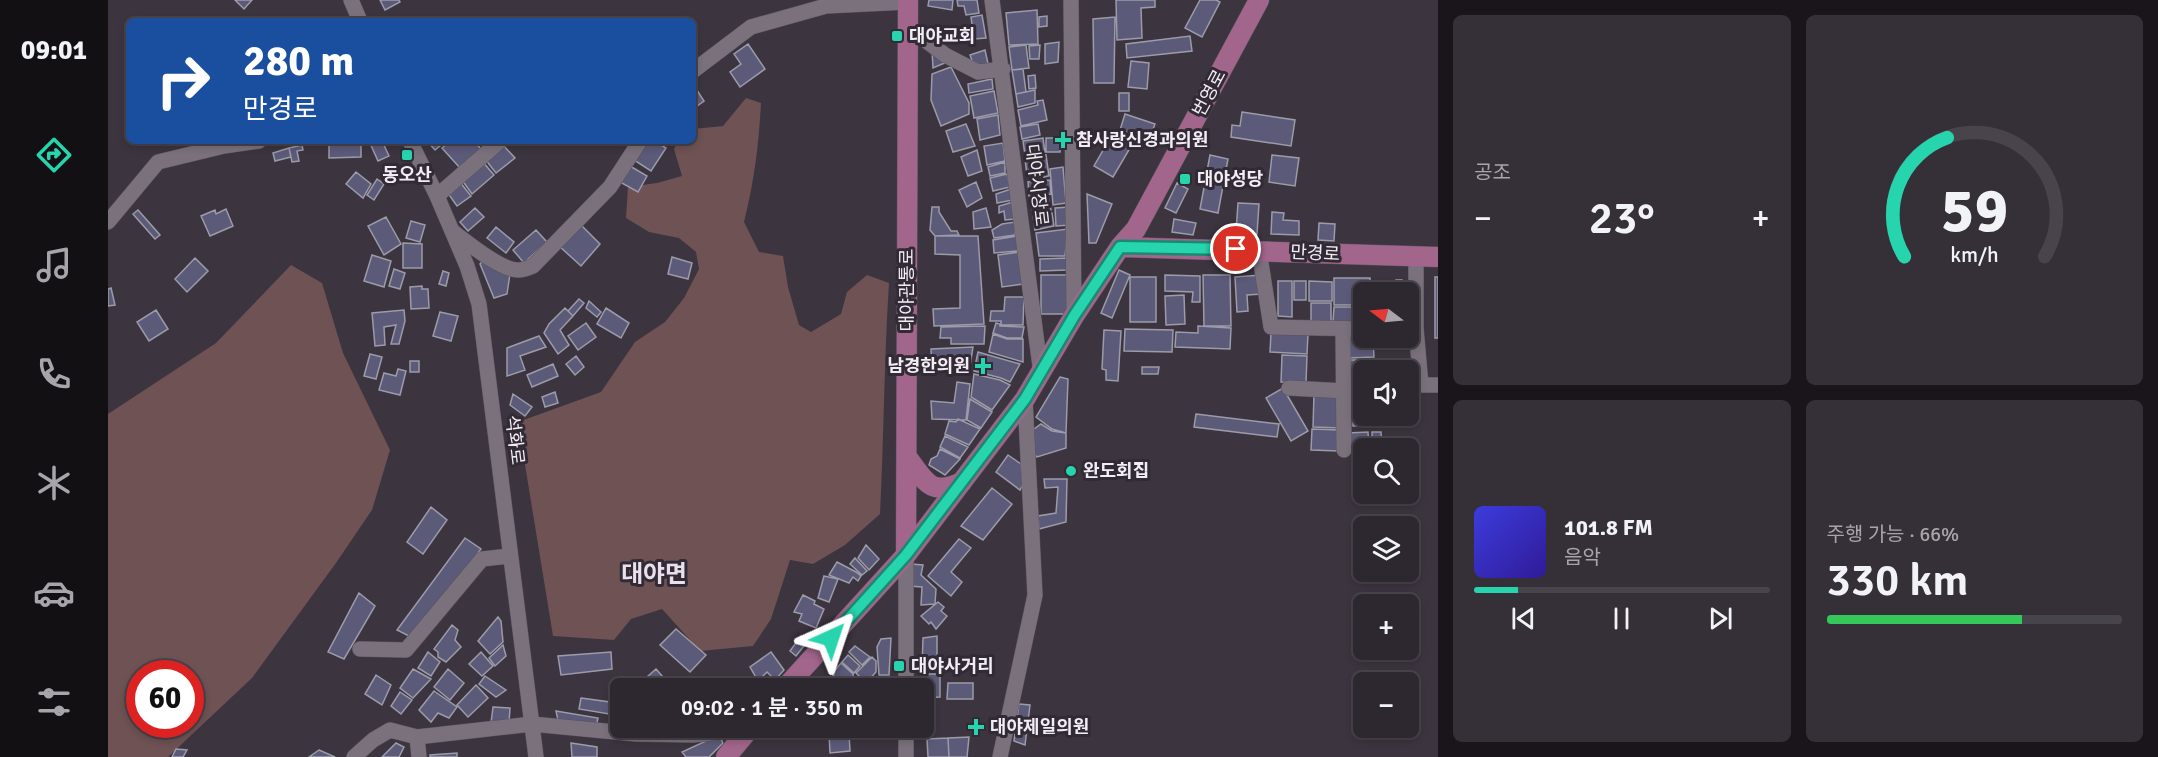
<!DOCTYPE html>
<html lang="ko">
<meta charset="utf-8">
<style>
body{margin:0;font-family:Signika,"Noto Sans KR",sans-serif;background:#352f37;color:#f1f3f6;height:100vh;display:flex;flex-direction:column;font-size:22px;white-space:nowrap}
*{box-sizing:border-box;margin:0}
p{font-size:20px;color:#a7a5aa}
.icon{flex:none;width:33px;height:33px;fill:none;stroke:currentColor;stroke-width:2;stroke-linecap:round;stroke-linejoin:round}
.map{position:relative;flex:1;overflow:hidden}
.side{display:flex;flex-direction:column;gap:15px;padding:15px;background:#19151a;width:720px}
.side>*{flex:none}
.guide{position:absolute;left:18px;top:18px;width:570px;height:126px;border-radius:9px;box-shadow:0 3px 9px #0003,0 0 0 2px #48444b;background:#1a4fa0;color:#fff;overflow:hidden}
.needle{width:39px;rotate:286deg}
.tools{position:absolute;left:1245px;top:282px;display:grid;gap:12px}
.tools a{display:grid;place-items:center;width:66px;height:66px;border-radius:9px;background:#2d272f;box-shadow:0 3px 9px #0003,0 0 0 2px #48444b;font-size:30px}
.speed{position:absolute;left:18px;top:660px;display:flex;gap:12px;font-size:30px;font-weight:700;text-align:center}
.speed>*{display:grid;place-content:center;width:78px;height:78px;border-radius:50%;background:#2d272f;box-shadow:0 3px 9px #0003,0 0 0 2px #48444b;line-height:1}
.speed .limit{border:9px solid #d22;background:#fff;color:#111}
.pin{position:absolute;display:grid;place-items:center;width:51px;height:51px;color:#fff;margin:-26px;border:3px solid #fff;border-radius:50%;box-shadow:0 2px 6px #0007}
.me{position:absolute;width:66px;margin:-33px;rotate:42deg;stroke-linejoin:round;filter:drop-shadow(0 0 4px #0008)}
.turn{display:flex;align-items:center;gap:21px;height:126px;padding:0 18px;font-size:27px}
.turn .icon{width:78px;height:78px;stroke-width:2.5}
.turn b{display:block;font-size:42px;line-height:51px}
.big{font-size:45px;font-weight:600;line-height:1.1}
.side .card{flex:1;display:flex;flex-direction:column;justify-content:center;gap:9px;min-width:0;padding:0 21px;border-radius:9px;background:#352f37}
.side .dial{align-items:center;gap:0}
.dial svg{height:156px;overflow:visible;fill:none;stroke:#48444b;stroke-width:7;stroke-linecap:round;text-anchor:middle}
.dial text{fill:#f1f3f6;stroke:none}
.song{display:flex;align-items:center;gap:18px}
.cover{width:72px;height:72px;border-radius:9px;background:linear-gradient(135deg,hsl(240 70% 55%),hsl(250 70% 35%))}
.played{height:6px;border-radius:3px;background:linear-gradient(90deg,#26d5ae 15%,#48444b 15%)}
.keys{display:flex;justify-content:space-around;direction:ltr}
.heat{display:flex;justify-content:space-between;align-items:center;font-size:33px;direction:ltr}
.charge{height:9px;border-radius:4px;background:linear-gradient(90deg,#34c759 66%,#48444b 0)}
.side .tiles{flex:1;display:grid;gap:15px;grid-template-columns:repeat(2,1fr)}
.trip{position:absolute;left:502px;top:678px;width:324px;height:60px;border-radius:9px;background:#2d272f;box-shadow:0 3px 9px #0003,0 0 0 2px #48444b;font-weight:600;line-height:60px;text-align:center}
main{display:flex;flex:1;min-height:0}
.menu{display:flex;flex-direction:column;width:108px;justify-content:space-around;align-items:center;background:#121013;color:#a7a5aa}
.menu .icon{width:42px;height:42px}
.menu .active{color:#26d5ae}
.menu b{font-size:27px;color:#f1f3f6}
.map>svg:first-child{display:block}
.green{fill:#6e5254;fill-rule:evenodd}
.building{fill:#5c5a79;stroke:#9c9ba9;stroke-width:1.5}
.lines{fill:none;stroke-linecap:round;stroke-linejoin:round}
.minor-casing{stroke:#59525c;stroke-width:16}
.major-casing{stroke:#59525c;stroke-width:21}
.minor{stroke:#7a717d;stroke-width:15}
.major{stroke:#a2658b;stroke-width:20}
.route-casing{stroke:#198a71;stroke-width:15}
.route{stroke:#26d5ae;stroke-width:10}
.poi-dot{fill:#26d5ae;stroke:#322a35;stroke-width:2}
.labels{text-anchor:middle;stroke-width:6;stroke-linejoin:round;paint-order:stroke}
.poi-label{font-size:18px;font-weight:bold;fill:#f2edf4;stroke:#322a35;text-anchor:start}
.street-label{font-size:18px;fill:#f2edf4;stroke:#322a35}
.district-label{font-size:24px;font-weight:bold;fill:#eae0ed;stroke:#322a35}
</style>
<main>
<nav class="menu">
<b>09:01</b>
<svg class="icon active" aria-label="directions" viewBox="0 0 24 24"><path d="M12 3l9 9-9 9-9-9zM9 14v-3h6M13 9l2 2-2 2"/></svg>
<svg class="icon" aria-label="music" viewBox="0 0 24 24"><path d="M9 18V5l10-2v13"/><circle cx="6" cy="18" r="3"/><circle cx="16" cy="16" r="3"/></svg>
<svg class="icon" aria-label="phone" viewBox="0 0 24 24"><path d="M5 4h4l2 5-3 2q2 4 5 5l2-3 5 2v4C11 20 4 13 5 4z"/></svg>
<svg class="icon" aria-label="climate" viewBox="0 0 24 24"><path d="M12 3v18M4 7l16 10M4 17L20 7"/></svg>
<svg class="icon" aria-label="car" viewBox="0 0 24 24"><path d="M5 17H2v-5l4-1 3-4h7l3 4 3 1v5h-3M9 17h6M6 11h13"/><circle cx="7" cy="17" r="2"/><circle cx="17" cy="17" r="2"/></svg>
<svg class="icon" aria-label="filters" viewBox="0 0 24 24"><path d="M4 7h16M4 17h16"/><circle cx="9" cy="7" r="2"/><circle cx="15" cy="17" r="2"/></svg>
</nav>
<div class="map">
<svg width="1330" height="757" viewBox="0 0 1330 757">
<rect width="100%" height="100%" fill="#3c343f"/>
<path class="green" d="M638,98L653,103C651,143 646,183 636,222L651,252L675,256L680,287L691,325L703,332L733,314L739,292L759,275L781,283C776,360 776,437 772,514L737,545L705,564L682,560L663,619L645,646L592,651L554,609L523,619L506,640L445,636L410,422L493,392L527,342L557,322L576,298L591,269L588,252L571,238L541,232L518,218L520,187L549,183L574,176L566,149L570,141H585V129L615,126Z
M183,265L214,283L235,353L282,450L264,510L228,563L144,678L60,757H0V414L108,343ZM32,674H82V724H32Z"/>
<path class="building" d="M127,0H144L136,9Z
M272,0H291L292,2L277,10Z
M821,0H845L844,10L820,6Z
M849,0H869L871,13L858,15L856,6H850Z
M1008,0H1047V7L1033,8L1034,38L1009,40Z
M1092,0H1108L1112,2L1094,37L1077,28Z
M929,10L930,44L901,45L898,13Z
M874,15L878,38L866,39L863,17Z
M939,16V26L931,27V17Z
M1007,17L1006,83H986L985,19Z
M1082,36L1084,51L1019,58L1018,44Z
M951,42L950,62L937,64V44Z
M640,44L657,69L632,87L622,72L633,64L626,54Z
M918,45L921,68L904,70L901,47Z
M932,45L931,59H922L921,46Z
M877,50L881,68L867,69L862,55Z
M824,51L839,62L825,68Z
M1023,61L1041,63L1039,89L1020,87Z
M843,67L861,103V114L833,126L823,100L824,74Z
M915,69L918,92L908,94L904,70Z
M927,75L928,88L921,89L920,76Z
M884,79L885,89L861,93L860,84Z
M585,84L596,101L585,109Z
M927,90V103L910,107L908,94Z
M886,91L890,113L866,118L862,96Z
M1011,93H1021V111H1011Z
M935,100L939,120L913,126L910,110L930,105L929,101Z
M1134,112L1187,120L1183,146L1123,137L1124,125L1132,126Z
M1017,114L1047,124L1041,140L1012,130Z
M890,115L892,135L872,140L869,119Z
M858,124L867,146L845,152L838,131Z
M930,124L932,135L914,139L912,127Z
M998,135L1009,141L1012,135L1025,143L1005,177L986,166L998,145L993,142Z
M935,138L937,152L917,155L915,141Z
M938,138H952V152H938Z
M221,141H253V157L221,158Z
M261,141H274L281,156L270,161Z
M319,141H338L327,150Z
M343,141H366L373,149L352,168L334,148Z
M538,141H547L558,148L543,171L526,160Z
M895,143L897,161L879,165L876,146Z
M394,144L407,158L388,173L377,159Z
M194,145L195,150L189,151L191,161L184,162L181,148Z
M181,148L183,157L167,161L165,153Z
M869,150L874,171L860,176L853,157Z
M938,155L941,176L931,178L930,173L919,175L917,159Z
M1102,155L1120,159L1110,213L1092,209Z
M1164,155L1191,158L1187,186L1161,182Z
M374,161L386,175L364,194L354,180Z
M897,162V173L882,176L880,167Z
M522,166L539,176L530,192L512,182Z
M955,167L958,203L945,205L942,169Z
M248,172L263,184L255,198L238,184Z
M899,174L902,187L885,191L882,178Z
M269,179L276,184L266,200L259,195Z
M942,180L943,194L921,196L920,182Z
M352,182L363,196L349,206L339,192Z
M868,182L874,198L859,207L851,190Z
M1069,183L1080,189L1068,213L1057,208Z
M903,189L905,200L889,203L888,194Z
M979,194L1004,204L988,243H981Z
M940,196L943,210L925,213L923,199Z
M905,202L907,219L897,220L896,211L891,213V206Z
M1130,203L1151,204L1149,234L1128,232Z
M824,207H831V212L843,231H849L851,235L827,236L822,230Z
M961,207L962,225L948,226L947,208Z
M367,208L376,217L360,231L352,222Z
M878,208L883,227L866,229L865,212Z
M118,209L125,226L102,236L93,216L107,210L108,214Z
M30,210L52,235L47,239L25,214Z
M1164,212L1176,213L1175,220L1191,221V235L1163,234Z
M944,213L946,226L927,230L925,216Z
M278,217L293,244L276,255L260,226Z
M1066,219L1088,223L1085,235L1064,232Z
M303,221L317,225L312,242L298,238Z
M907,222V235L886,238L884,230L894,224Z
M1211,223L1227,224L1226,241L1210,240Z
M472,224L492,244L473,266L450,245Z
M388,227L406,242L398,253L379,238Z
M960,229L957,256H931L928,233Z
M428,230L439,242L416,263L405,250Z
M827,236H870L876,324L826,326L825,309L852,308V255L827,254Z
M909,236L910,248L909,251L886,253L885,240Z
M295,243L314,244V268H295Z
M912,252L915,284L894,287L890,255Z
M264,255L283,261L276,287L256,281Z
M564,257L584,263L580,279L560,274Z
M87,258L100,271L79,292L67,279Z
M959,258L960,270L932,271V259Z
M375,261L402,274L399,294L386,298L372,264Z
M286,269L297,273L292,289L281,286Z
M1011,270L1022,275L1004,318L993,313Z
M335,271L341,273L338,286L331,284Z
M933,275H962V305L956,314H933Z
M1057,275L1092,276V302H1084L1085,292L1057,291Z
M1095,275H1122L1123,326H1096Z
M1153,275L1154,294L1139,295L1140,311L1129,312L1127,277Z
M1022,277H1048V322H1022Z
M1327,277H1330V338H1327Z
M1226,278H1262V292H1256V305H1226Z
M1288,280H1294V292H1287Z
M1170,281H1184V317L1170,316Z
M1186,281H1198V300H1186Z
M1201,281L1224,282V301H1201Z
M1273,283H1284V292H1273Z
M314,286V289H320L321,308L303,309L302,287Z
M3,288L7,305L0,306V289Z
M1076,295L1077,324L1058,325L1057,296Z
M897,297H916L915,325H893V321H882L883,311H896Z
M471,299L476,303L465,316L460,311Z
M481,301L493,312L489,317L478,308Z
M1203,303H1223V322L1203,321Z
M1226,307H1256V322H1225Z
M457,308L465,316L452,330L461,345L450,354L436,333L441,324Z
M498,308L521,323L513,338L489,324Z
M48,310L60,329L41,341L29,322Z
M296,310L297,321L291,344H283L288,325L276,327L277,345L267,346L264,313Z
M332,312L350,316L343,341L325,336Z
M478,323L488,337L470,350L460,336Z
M888,323L892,324V326L916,327L914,338H899L885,333Z
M877,326L876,344H843V338H832L833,327Z
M1090,326L1123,328L1122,349L1067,347L1068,332L1090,333Z
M1017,329L1065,330L1064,352L1016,351Z
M996,330L1013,331L1010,381L998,380V370L994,369Z
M1163,333L1200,334L1199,354L1162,352Z
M885,334L899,339H915V362L881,352Z
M1256,334V338H1265L1266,357L1242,358V335Z
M431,336L438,347L412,356L417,370L399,376V348Z
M865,347L862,366L824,368L823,349Z
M870,352L912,364L902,382L893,378L866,371Z
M262,354L274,357L268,379L256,376Z
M1174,355L1199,356L1198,383L1173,382Z
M468,356L476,367L467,375L458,364Z
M1242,360H1266L1267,370H1256V384H1241Z
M302,361H311V372H302Z
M445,364L450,376L424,387L419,375Z
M1034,367H1051L1050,374H1034Z
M290,369L298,371L292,395L271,390L276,373L288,376Z
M866,374L892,380L902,385L884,410L863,397Z
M952,377L960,379L958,433L944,429L928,417Z
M849,382L862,384L858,420L824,419L823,401L846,403Z
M1175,388L1200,431L1183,441L1158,398Z
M447,392L450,403L437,407L434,397Z
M405,394L424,407L417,416L402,405Z
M1206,394L1233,395L1232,428L1205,427Z
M862,399L884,412L873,428L859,420Z
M1245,402H1256V416H1266V426H1245Z
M1088,414L1171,424L1169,437L1086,427Z
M850,419L872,429L861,445L837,434L841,421L848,422Z
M933,424L944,431L958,433V448L929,457L921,449L922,432Z
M1204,429L1232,430L1231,451L1203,450Z
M1260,432L1261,448H1256V451H1240L1239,433Z
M1264,432H1273L1274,448H1264Z
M837,436L860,447L852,458L832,447Z
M832,449L852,459L837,475L821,465L823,459L829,456Z
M900,455L913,464L915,484L912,490L888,472Z
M936,479H959L958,522L931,529L930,516L948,513L950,487L937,488Z
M884,488L904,504L875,540L853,526Z
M323,507L339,520L315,554L299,542Z
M357,538L373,549L305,638L289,630Z
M851,539L863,548L843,572L854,582L843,596L820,576Z
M758,545L771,559L761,570L750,558Z
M747,558L759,571L754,575L742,564Z
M729,562L748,572L753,576L750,581L745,577L741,583L721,575Z
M803,564L815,565L813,575L828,589L827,604L813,605L814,587L801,586Z
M716,576L730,579L721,602L710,598Z
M251,593L267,606L236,659L220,652Z
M695,595L707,601L706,604L716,609L708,628L691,621L694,614L686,612Z
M830,602L836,607L833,611L839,616L828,629L823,622L821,624L813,616Z
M390,617L393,621L395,642L382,654L370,641Z
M344,625L350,630L347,640L353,647L338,662L330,657V652L326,649Z
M568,629L598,655L582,672L552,645Z
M693,636L700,641L688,656L682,651Z
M829,636V668L814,667L815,638Z
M783,638L781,675H771L769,647L773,639Z
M395,645L398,656L387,666L381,658Z
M747,646L762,657L754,665L741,652Z
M320,652L332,662L323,676L310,668Z
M373,652L385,666L374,676L361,664Z
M503,652L504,669L453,675L450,656Z
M663,652L676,670L667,680L659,672L650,681L642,667Z
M740,655L752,666L746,673L734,662Z
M764,657L768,661V672L758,683L748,673Z
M733,663L745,674L746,681L736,686L724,674Z
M305,669L323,679L305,698L292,688Z
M340,669L356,683L342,700L326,687Z
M548,669L556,678L553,683L545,688H536L531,684Z
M815,674H832V697L816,698Z
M268,675L283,685L274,705L257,694Z
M377,676L398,690L388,697L371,684Z
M527,678L530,688L513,689L511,682Z
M768,679H781V688H763L768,687Z
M840,683H865V699H839Z
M368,685L380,698L360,717L349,705Z
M326,691L349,707L341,718L330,713L323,722L311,710Z
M292,692L304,700L293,714L283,706Z
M473,698L502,702L501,714L471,709Z
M911,704L922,705L917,745L906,741Z
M385,707L402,708L401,723H383Z
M448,711L490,718L486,736L452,730Z
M741,733L742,751L722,753L721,734Z
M611,735L615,743L601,757H578L574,752Z
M861,737L859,757H841L840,738Z
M840,738L841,757H820L819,739Z
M288,743L296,747L291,757H274Z
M463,743L489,747V757H464Z
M68,749L79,750L75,757H64Z
M211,750L227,757H201Z
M349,753V757H322V755Z"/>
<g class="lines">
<defs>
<path id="minor" d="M243,0L252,21
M884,0L933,374
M963,0L966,316
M800,27L837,55L870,72L895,69
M585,71L643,27L718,6L800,2
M302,141L329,196L359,266L371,304L428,757
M329,196L392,141
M0,222L50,162L116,146L151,141
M344,231C359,242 393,271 411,270C415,270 420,268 425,266L502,187L532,141
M1151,250L1163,327L1256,329
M1300,328H1308V257
M1308,328L1313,385H1330
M1235,330L1236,450
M1181,388L1256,392
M252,649L298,650L374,559L402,556
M798,688V555
M309,737L311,757
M246,757L265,740L282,730L309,737L424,724L528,734L585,735L641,729
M798,757V728
M892,757L927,595L917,399"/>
<path id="major" d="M1012,247L1330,257
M799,457C817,481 822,497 854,482
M798,555L800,0
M677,688L798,555L917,399L966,316L1012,247L1028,229L1151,0
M618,757L642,728"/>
</defs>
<use href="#minor" class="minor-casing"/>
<use href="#major" class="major-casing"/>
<use href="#minor" class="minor"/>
<use href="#major" class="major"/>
</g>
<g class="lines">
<defs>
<path id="route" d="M723,638L798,555L917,399L966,316L1012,247L1128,249"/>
</defs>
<use href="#route" class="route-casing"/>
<use href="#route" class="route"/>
</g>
<g class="poi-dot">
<rect x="783" y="30" width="12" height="12" rx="3"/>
<path d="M952 131h6v6h6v6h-6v6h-6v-6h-6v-6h6z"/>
<rect x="293" y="149" width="12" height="12" rx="3"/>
<rect x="1071" y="173" width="12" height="12" rx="3"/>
<path d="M872 357h6v6h6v6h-6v6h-6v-6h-6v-6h6z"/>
<circle cx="963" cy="471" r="6"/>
<rect x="785" y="660" width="12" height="12" rx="3"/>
<path d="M865 718h6v6h6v6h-6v6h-6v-6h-6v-6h6z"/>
</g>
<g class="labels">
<g class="poi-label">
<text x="801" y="42">대야교회</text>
<text x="968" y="146">참사랑신경과의원</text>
<text x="299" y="181" text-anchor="middle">동오산</text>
<text x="1089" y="185">대야성당</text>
<text x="862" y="372" text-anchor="end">남경한의원</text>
<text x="975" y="477">완도회집</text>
<text x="803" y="672">대야사거리</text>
<text x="882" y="733">대야제일의원</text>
</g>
<g class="street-label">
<text transform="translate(1101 93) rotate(-62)" y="6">번영로</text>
<text transform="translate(929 185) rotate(83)" y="6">대야시장로</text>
<text transform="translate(1207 253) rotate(3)" y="6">만경로</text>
<text transform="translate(799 290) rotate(-90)" y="6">대야관통로</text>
<text transform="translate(407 440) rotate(83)" y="6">석화로</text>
</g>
<g class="district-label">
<text x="546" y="582">대야면</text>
</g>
</g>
</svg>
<div class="tools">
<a><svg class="needle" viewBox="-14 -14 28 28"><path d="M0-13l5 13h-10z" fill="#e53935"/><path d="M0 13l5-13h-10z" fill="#a7a5aa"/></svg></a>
<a><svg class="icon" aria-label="sound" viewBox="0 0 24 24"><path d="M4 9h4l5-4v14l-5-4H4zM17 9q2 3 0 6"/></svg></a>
<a><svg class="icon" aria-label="search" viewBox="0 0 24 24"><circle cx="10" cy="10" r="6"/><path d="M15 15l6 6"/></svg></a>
<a><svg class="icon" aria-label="layers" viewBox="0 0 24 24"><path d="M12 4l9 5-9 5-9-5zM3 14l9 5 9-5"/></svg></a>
<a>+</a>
<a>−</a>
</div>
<div class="speed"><div class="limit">60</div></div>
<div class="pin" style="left:1128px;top:249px;background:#d93025"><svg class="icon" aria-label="arrive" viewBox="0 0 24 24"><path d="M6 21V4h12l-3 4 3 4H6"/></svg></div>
<svg class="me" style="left:723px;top:638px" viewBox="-20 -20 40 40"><path d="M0-17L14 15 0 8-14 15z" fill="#26d5ae" stroke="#fff" stroke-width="4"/></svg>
<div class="trip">09:02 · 1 분 · 350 m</div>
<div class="guide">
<div class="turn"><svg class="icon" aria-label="right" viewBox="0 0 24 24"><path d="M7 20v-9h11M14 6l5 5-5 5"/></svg><div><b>280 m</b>만경로</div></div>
</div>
</div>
<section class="side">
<div class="tiles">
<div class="card"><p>공조</p>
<div class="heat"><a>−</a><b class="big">23°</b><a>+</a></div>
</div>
<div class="card dial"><svg viewBox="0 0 100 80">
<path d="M14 69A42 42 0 1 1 86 69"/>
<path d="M14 69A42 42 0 0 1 36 8" stroke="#26d5ae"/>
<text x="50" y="56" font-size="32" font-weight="700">59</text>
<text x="50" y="72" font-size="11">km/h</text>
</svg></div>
<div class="card">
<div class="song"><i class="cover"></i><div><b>101.8 FM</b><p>음악</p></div></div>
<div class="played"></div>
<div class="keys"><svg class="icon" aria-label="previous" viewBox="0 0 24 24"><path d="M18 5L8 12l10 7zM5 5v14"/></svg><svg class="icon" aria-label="pause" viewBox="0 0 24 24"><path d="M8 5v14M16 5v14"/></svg><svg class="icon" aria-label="next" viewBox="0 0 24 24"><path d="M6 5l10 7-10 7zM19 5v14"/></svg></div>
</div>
<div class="card"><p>주행 가능 · 66%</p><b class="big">330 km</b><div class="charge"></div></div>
</div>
</section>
</main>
